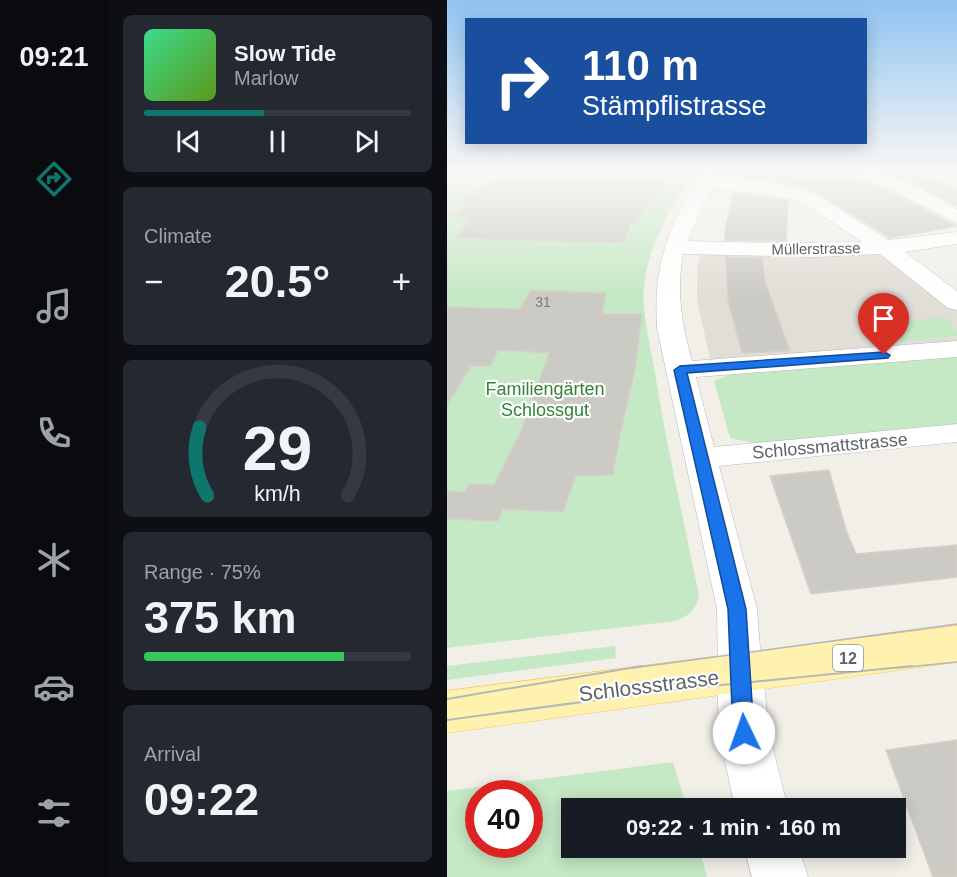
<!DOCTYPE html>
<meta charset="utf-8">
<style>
body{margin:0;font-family:Helvetica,sans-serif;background:#242831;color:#f1f3f6;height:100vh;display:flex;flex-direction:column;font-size:22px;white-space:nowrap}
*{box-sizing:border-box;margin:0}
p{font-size:20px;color:#9ea1a6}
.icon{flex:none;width:33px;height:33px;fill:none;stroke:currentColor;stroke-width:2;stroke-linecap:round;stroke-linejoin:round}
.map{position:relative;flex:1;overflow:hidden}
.panel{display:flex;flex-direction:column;gap:15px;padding:15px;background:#0d0f14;width:339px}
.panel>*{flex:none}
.banner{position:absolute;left:18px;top:18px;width:402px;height:126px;border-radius:0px;box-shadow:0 3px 15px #0003;background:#1a4fa0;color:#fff;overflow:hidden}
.speed{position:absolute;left:18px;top:780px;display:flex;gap:12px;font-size:30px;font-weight:700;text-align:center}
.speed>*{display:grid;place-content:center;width:78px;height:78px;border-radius:50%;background:#171b24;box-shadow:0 3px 15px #0003;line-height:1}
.speed .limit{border:9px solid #d22;background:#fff;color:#111}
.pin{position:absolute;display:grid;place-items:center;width:51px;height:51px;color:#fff;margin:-62px -26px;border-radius:50% 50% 50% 0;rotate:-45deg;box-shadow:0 0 6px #0007}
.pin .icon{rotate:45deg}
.me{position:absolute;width:66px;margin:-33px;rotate:357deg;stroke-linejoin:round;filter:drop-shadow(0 0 4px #0008)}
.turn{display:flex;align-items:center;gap:21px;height:126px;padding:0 18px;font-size:27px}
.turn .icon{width:78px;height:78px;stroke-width:2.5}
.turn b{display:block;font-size:42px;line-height:51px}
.big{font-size:45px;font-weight:800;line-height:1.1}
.panel .card{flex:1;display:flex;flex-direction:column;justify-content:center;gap:9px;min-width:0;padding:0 21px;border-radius:9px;background:#242831}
.panel .dial{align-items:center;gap:0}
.dial svg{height:156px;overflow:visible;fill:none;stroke:#363941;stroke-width:7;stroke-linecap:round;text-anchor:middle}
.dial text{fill:#f1f3f6;stroke:none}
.song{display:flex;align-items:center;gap:18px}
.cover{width:72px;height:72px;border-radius:9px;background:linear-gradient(135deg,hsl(150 70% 55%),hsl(90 70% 35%))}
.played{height:6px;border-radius:3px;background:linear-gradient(90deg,#0f766e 45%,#363941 45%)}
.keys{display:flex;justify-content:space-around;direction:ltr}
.heat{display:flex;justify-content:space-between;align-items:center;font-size:33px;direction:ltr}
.charge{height:9px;border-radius:4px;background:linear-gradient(90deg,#34c759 75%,#363941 0)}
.trip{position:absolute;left:114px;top:798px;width:345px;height:60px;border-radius:0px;background:#171b24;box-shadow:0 3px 15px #0003;font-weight:800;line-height:60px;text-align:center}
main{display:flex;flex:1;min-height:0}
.menu{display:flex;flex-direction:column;width:108px;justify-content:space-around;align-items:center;background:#090b0e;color:#9ea1a6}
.menu .icon{width:42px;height:42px}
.menu .selected{color:#0f766e}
.menu b{font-size:27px;color:#f1f3f6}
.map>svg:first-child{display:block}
.education{fill:#e1ded6}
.green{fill:#c5e8c5;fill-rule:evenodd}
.building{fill:#cccac5;stroke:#d6d1c6;stroke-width:1.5}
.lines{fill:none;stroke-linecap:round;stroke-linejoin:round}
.minor-casing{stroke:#b5b8bc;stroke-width:1}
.tertiary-casing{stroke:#b5b8bc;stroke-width:1}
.primary-casing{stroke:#f2c960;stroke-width:1}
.minor{fill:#fff;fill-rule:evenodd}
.tertiary{fill:#fff;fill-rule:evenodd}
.primary{fill:#fff2af;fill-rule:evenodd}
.tram-far1{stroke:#b6b7b8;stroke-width:1.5}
.tram{stroke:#b6b7b8;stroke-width:2}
.route{fill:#1a73e8;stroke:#114b97;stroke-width:1.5}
.labels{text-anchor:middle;stroke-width:4.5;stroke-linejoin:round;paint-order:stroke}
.far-number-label{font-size:14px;fill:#7a7d7f}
.far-street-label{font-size:15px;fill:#5f6368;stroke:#fff}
.shield{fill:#fff;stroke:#8f9295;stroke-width:1.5}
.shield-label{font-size:16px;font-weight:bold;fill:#5f6368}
.park-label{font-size:18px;fill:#348238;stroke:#fff}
.street-label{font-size:18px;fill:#5f6368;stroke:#fff}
.near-street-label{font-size:21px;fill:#5f6368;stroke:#fff}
</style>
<main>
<nav class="menu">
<b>09:21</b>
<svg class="icon selected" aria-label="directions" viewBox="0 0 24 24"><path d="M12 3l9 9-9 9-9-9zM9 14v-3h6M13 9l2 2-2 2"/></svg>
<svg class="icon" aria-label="music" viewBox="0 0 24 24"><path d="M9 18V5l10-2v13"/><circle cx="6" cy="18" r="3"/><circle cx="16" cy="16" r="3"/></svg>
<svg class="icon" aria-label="phone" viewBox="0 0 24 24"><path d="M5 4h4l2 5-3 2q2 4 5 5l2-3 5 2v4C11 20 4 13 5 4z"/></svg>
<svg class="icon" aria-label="climate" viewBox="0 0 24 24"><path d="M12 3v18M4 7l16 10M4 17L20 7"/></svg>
<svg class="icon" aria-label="car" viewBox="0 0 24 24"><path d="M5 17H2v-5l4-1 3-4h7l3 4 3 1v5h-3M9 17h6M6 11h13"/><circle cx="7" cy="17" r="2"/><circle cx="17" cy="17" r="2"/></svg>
<svg class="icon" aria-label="filters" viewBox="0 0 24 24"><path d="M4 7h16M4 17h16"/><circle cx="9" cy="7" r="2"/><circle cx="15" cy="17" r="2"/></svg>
</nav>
<section class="panel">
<div class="card">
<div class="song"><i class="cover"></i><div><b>Slow Tide</b><p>Marlow</p></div></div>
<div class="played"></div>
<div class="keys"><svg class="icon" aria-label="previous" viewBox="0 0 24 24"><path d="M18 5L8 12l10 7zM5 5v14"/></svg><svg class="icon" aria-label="pause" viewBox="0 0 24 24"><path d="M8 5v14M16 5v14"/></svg><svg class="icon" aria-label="next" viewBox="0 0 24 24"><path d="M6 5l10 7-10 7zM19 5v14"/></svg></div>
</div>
<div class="card"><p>Climate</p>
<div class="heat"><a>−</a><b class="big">20.5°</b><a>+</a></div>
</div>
<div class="card dial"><svg viewBox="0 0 100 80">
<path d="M14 69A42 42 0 1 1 86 69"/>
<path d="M14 69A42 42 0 0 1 10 34" stroke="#0f766e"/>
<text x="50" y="56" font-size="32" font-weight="700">29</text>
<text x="50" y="72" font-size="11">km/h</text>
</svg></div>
<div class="card"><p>Range · 75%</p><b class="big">375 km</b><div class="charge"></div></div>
<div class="card"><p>Arrival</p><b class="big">09:22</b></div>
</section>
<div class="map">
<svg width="510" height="877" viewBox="0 0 510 877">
<rect width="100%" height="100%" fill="#f1efe8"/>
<path class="education" d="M423,252L440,255L510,311V331L498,317L448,341L510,336V343L273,361L263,359L250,299V267L253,255L258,254Z"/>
<path class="green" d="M0,173H248C225,204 204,239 198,279C193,309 203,343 208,373C220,448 237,522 252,596C248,611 242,616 228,621L0,648Z
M499,317L510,331V336L448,342L434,323Z
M510,354V425L312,444L283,438L267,381L286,373Z
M168,646L169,658L0,680V666Z
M226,762L240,808H124V848H252L260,877H0V791ZM32,794H82V844H32Z"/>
<path class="building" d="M55,173H226L188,223H184L176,243L10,238L24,218L4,215L22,204L12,202Z
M300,173H408L412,179L447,193L510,226L443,238L368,191L341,183V184L322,180L296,178Z
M436,173H472L485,178L510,191V206L463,181Z
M286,193L341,200L339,241L278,240V231Z
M279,257L315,258L318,282L343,351L295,353L281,300Z
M84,290L159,293L155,314H195L188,370L174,430L166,475L129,476L116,512L56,509L51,521L0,519V491L18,492L22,484L47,485L74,431L102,353L51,350L44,366H24L0,405V307L73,309Z
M382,470L399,530L409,554L510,545V577L364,594L323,476Z
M510,740V877H486L439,750Z"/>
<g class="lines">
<defs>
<path id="minor" d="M255,173H273L270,178L322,182L367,193L441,240L510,232V244L458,252L510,291V310L501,308L433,254L369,257L236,254C229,291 235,325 245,361L510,341V357L249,377L267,447L510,424V442L272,466L310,609L315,674L308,687L293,692L278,687L271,674L270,609L210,328C206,264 221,226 255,173ZM263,189L322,194L353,201L415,242L334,243L240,241Z
M410,173C449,171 477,191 510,209V223L448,191L413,177Z"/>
<path id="tertiary" d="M293,655L309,660L316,674L322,733L341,808H288L272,733L270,674L277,660Z
M297,848H352L361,877H305Z"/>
<path id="primary" d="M510,626V662L0,733V691Z"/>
</defs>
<use href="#minor" class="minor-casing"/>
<use href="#tertiary" class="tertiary-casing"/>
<use href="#primary" class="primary-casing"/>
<use href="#minor" class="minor"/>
<use href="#tertiary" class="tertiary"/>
<use href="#primary" class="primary"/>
<path class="tram-far1" d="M186,668L510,624
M450,668L510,662"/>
<path class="tram" d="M0,699L195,666
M0,720L225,690L465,666"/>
</g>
<linearGradient id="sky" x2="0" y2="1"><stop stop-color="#8fc3f1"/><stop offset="0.58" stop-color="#f9f8f5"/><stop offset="1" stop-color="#f9f8f5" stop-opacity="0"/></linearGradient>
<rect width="510" height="296" fill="url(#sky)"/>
<path class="route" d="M437,352L443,355L441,358L240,373L299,609L307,733L304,739L297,742L289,739L286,733L281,609L227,370L233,366Z"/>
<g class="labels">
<g class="far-number-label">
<text x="96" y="307">31</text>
</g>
<g class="far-street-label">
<text transform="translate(369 249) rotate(-1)" y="5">Müllerstrasse</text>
</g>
<rect class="shield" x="386" y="645" width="30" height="26" rx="4.5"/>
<g class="shield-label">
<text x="401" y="664">12</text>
</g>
<g class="park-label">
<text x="98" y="395">Familiengärten<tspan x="98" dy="21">Schlossgut</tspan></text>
</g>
<g class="street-label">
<text transform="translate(383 446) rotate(-5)" y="6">Schlossmattstrasse</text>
</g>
<g class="near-street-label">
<text transform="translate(202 686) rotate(-7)" y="7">Schlossstrasse</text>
</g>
</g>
</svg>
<div class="speed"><div class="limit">40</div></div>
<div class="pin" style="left:437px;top:355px;background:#d93025"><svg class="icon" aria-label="arrive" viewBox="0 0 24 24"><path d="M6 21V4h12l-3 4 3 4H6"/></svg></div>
<svg class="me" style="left:297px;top:733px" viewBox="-20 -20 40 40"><circle r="19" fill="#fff"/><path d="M0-13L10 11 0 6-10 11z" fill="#1a73e8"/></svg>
<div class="trip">09:22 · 1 min · 160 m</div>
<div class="banner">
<div class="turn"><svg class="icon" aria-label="right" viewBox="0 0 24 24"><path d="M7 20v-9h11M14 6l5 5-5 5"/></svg><div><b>110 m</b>Stämpflistrasse</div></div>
</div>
</div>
</main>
